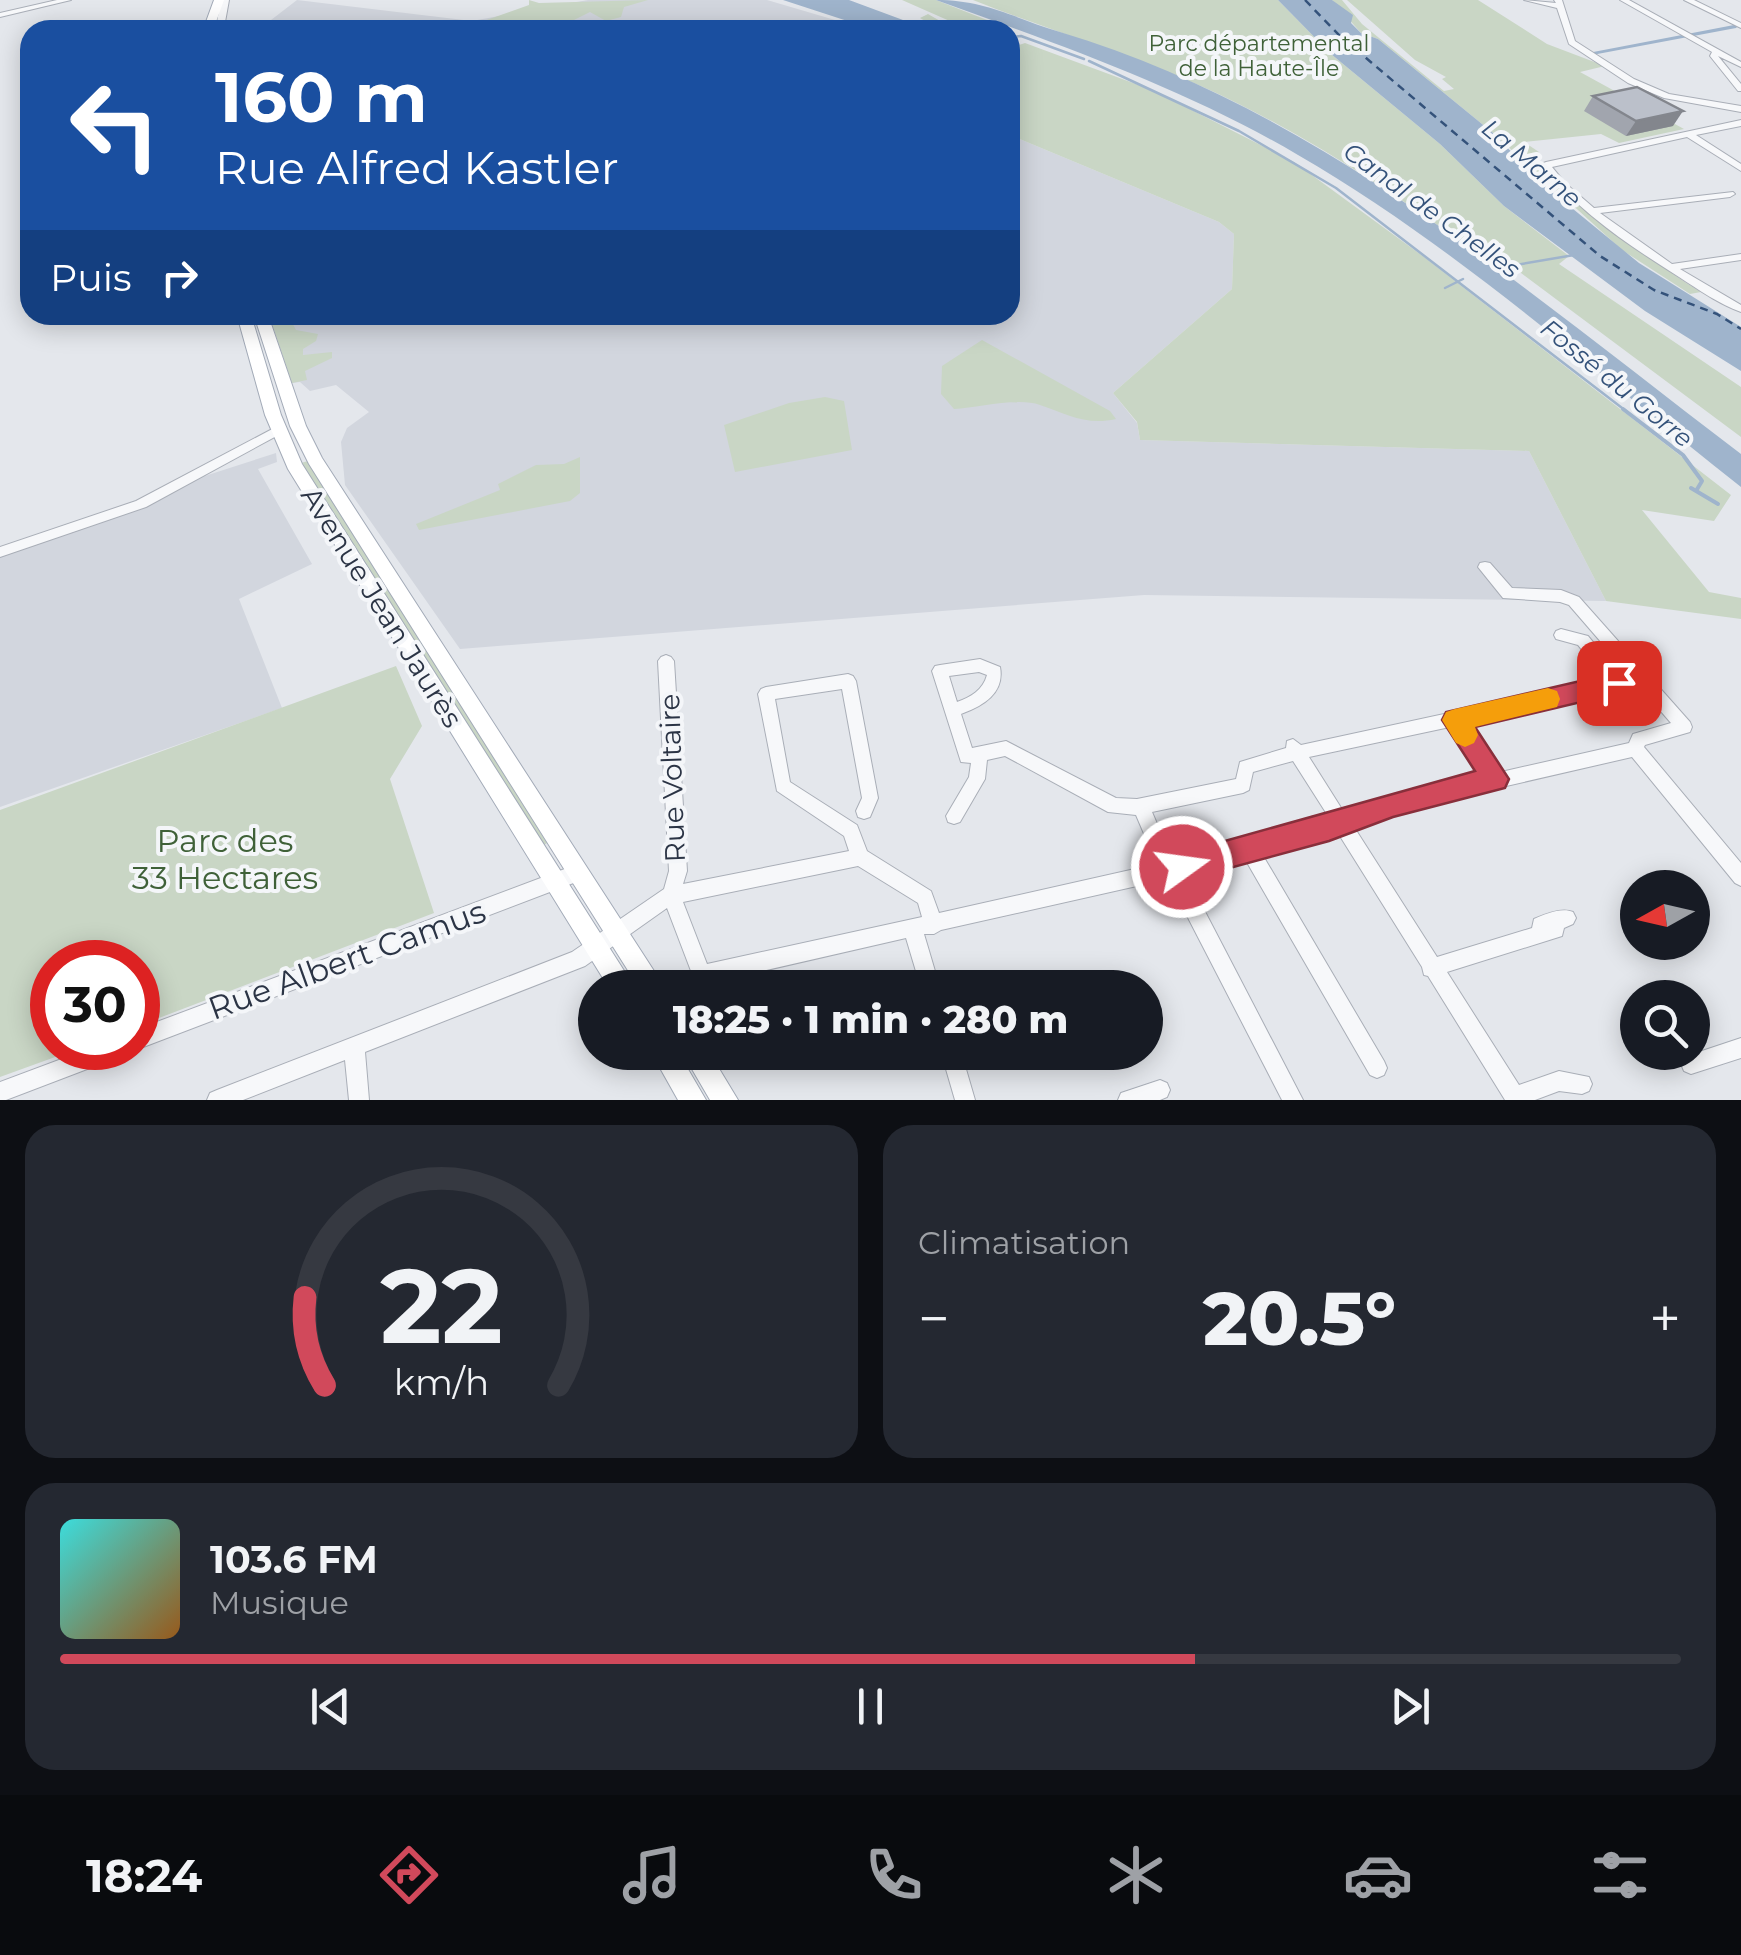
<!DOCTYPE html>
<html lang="fr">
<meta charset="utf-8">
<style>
body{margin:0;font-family:Montserrat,sans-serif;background:#242831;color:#f1f3f6;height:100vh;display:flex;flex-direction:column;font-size:38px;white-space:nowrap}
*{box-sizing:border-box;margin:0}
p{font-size:32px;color:#9ea1a6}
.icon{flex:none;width:55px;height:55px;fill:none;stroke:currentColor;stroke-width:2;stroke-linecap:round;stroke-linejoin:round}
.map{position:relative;height:1100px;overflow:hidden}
.side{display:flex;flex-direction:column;gap:25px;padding:25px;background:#0d0f14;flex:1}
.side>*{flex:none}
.guide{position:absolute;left:20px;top:20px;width:1000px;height:305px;border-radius:30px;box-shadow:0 5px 25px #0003;background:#1a4fa0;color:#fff;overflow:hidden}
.needle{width:65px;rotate:262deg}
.buttons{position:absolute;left:1620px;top:870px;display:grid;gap:20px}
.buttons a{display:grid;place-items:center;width:90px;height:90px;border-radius:50%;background:#171b24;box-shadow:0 5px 25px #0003;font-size:50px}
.speed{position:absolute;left:30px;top:940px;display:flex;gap:20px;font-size:50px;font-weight:700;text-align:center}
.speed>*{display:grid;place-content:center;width:130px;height:130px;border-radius:50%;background:#171b24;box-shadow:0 5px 25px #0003;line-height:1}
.speed .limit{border:15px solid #d22;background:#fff;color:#111}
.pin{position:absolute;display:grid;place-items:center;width:85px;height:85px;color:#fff;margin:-42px;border-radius:20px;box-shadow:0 5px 15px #0006}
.me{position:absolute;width:110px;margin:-55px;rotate:76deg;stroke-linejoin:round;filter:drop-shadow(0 0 8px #0008)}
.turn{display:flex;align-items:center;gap:35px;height:210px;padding:0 30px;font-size:45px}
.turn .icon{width:130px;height:130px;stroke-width:2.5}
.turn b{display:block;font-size:70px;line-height:85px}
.then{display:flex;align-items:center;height:95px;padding:0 30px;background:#0003;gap:20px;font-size:38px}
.big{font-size:75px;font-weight:800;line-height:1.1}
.side .card{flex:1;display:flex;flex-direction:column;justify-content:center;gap:15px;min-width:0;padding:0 35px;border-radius:30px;background:#242831}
.side .dial{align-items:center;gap:0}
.dial svg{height:260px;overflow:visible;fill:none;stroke:#363941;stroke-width:7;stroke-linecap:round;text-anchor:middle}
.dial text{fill:#f1f3f6;stroke:none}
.song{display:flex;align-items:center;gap:30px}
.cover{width:120px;height:120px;border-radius:15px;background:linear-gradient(135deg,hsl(180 70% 55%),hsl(30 70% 35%))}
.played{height:10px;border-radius:5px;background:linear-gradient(90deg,#d1495b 70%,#363941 70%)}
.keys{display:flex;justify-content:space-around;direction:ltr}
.heat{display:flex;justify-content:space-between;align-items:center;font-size:55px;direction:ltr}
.side .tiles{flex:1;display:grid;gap:25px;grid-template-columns:1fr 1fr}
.card:last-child{grid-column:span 2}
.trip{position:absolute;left:578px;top:970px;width:585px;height:100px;border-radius:50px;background:#171b24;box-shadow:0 5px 25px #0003;font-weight:800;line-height:100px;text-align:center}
.dock{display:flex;height:160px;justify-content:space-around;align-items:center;background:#090b0e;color:#9ea1a6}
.dock .icon{width:70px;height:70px}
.dock .on{color:#d1495b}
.dock b{font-size:45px;color:#f1f3f6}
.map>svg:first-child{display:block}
.built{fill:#d2d6de}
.green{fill:#c9d6c5}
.water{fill:#9fb4cc}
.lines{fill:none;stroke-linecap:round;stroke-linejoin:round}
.stream-far1{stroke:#9fb4cc;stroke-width:2.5}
.stream{stroke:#9fb4cc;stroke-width:4}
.canal{fill:#9fb4cc;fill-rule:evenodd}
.ferry{stroke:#34527a;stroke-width:2.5;stroke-dasharray:8 6;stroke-linecap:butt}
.minor-casing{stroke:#a9aeb7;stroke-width:2}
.major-casing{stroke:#a3abb8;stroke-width:2}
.minor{fill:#f7f8fa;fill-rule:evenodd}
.major{fill:#fff;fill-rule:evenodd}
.wall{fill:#a1a5ae}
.shaded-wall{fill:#83868d}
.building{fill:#bbc0ca;stroke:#83868d;stroke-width:2.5}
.route{fill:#d1495b;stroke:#882f3b;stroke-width:2.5}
.slow{fill:#f59e0b}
.labels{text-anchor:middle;stroke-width:8;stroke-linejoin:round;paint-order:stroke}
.far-park-label{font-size:22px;fill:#3f6138;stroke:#f4f6f9}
.far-water-label{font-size:25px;font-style:italic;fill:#34527a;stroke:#f4f6f9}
.street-label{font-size:28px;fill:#2b3445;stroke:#f4f6f9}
.near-park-label{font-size:32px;fill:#3f6138;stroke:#f4f6f9}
.near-street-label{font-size:32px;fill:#2b3445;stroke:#f4f6f9}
</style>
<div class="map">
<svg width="1741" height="1100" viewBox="0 0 1741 1100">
<rect width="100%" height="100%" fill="#e4e7ec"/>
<path class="built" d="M297,0L472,21L588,0H767L869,30H258Z
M1010,135L1219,222L1234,234L1232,289L1113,393L1137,423L1140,440L1529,451L1606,601L1144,595L460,649L345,485L341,442L347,428L369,412L336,385L310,391L300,382L292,383L269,315H1010Z
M276,453L277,462L258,469L312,564L239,599L282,708L0,807V554L180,484Z"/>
<path class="green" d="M529,0L539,3L648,0L624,7L621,17L606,21L590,12L554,30H444L464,28L529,5Z
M902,0H936L1010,29L940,30L920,18L928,14L954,29L961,26Z
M973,0H1278L1331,54L1440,144L1504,206L1569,256L1559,264L1741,387V437L1521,273L1486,251L1478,254C1391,191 1301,131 1203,87C1128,54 1049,30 973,0Z
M1332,0H1342L1362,24L1444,91L1454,89L1442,79L1446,77L1415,60L1347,0H1478L1547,44L1605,66L1580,72L1684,129L1619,143L1601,134L1524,142L1539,152L1531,160C1588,207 1641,256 1701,292L1690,294L1622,250L1493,133L1378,39L1361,33Z
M1025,43L1152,90L1294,162L1424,257L1731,495L1714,521L1642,510L1709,592L1741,598V619L1606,601L1529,451L1140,440L1137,422L1113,393L1232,289L1234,234L1219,222L1010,135V48Z
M269,315H288L296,330L318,334L316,341L303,349V355L332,352V358L305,371L307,380L292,383Z
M982,340L1110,411L1116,419C1086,426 1067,414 1040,405C1018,397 978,408 954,409L941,394L942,366Z
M825,397L844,401L852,450L735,472L724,425L789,403Z
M580,457V493L570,501L419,530L416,524L500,490L498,484L536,465L564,464Z
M308,461L547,843L544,845L301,463Z
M396,666L422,726L390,779L434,913L138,1026V962H52V1048H80L0,1077V810Z"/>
<path class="water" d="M783,0H849L930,30H875Z
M936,0C987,0 1013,18 1060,32C1320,110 1529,293 1741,454V487C1597,374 1457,247 1298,155C1184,88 1060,45 936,0Z
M1278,0H1332L1353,15L1351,23L1361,33L1378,39L1493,133L1545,186L1639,263L1741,327V371L1645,311L1504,206L1440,144L1331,54Z"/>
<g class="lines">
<path class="stream-far1" d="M1012,37L1021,36L1084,59
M1089,61L1239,131L1336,188L1626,411
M1510,266L1574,255
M1445,288L1463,279"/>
<path class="stream" d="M1623,409L1683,455L1702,481L1696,491
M1691,488L1718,504"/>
<path class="canal" d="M1734,25L1737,27L1736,28L1592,55L1588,53Z"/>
<path class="ferry" d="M1305,0L1340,36L1600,256L1654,290L1717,314L1741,329"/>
<defs>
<path id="minor" d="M57,0H71L0,17V13Z
M221,0H229L225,22L221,24L217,22Z
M1524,0L1556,3L1554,0H1562L1575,41L1634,79L1669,94L1741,106V112L1664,98L1628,83L1569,44L1557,8Z
M1620,0H1629L1741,62V67L1718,56L1741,84V91H1738L1710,56L1712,52Z
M1684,0H1694L1741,23V28Z
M1741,120V126L1696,135L1741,164V171L1687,137L1552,167L1565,183L1594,208L1733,192L1735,194L1730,197L1600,213L1672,264L1741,254V260L1680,269L1741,305V312C1719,304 1699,290 1679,277C1630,246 1581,214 1544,168L1537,166L1546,162Z
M278,426L282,427L284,430L282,433L146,507L0,557V547L136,501Z
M1485,562L1490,563L1512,588L1561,590L1579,597L1690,722L1692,727L1690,732L1645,745L1644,747L1741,863V886L1735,883L1632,757L1393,812L1354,827L1437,957L1532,928L1534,919C1545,914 1562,907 1573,912L1576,918L1573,924L1564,928L1562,936L1447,972L1519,1085L1559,1071L1589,1077L1592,1084L1589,1091L1582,1094L1559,1091L1535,1100H1505L1428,976L1424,975L1422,967L1338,833L1262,854L1384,1061L1387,1068L1384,1075L1377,1078L1370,1075L1245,859L1186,875L1303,1100H1282L1168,879L941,930L934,934H924L940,988H921L906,938L706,984L699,988H672L674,981L691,971L667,908L585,966L365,1052L369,1100H349L345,1060L243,1100H207L210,1093L217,1090L572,952L664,889L669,871L658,661L661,657L666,655L671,657L674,661L687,871L683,884L849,851L844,836L777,791L758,694L761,689L766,687L848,674L853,676L856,681L878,798L870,817L864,819L858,817L856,811L862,798L842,689L775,699L790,782L857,825L867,851L931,891L939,913L1157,864L1136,815L1108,812L1005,756L987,760L985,779L960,822L954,824L948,822L946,816L969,777L971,763L961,762L932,671L935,666L940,665L980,659L1000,667C1005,693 983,706 961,714L972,748L1006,741L1116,798L1137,799L1236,779L1240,762L1286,748L1287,741L1293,739L1301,745L1606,679L1578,645L1556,639L1554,635L1556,631L1561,629L1588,636L1652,713L1650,718L1644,720L1638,718L1616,690L1466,723L1501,772L1629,743L1633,734L1671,723L1569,605L1560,602L1503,598L1478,567L1480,563ZM979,672L987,675C983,690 971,697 957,702L949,676ZM1450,727L1484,776L1393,796L1345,814L1309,757ZM1293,761L1330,819L1175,860L1169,852L1152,812L1243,793L1249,790L1253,772ZM858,866L918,903L922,917L707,964L683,902Z
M578,864L584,867L587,873L584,879L138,1049L135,1048H138V1029Z
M1741,1038V1058L1691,1074L1684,1071L1681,1064L1684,1057Z
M91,1048H126L123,1055L116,1058L6,1100H0V1082Z
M941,1052H961L975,1100H955Z
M1160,1080L1167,1083L1170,1090L1167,1097L1160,1100H1118L1121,1093Z"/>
<path id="major" d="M214,0H224L213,30H203Z
M237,315H251L281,415L302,464L635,988H609L288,469L265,415Z
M254,315H268L306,426L322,458L665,988H639L309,464L290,426Z
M651,1052H678L706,1100H678Z
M682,1052H709L738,1100H710Z"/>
</defs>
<use href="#minor" class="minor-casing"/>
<use href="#major" class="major-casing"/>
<use href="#minor" class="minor"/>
<use href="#major" class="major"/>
</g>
<path class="wall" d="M1593,96L1673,126L1626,136L1584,111Z"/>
<path class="shaded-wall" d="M1683,111L1673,126L1626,136L1636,121Z"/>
<path class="building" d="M1637,87L1683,111L1636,121L1593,96Z"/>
<path class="route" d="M1619,672L1628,675L1631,683L1628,691L1475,727L1509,779L1505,788L1393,817L1329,841L1182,881L1172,877L1168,867L1172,857L1182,853L1475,771L1442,720L1446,712Z"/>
<path class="slow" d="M1548,688L1557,691L1560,699L1557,707L1475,727L1478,735L1474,743L1465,747L1456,743L1442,720L1446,712L1455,709Z"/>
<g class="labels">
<g class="far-park-label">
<text x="1259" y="51">Parc départemental<tspan x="1259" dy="25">de la Haute-Île</tspan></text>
</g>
<g class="far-water-label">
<text transform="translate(1532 163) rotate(40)" y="9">La Marne</text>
<text transform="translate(1432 210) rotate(36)" y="9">Canal de Chelles</text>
<text transform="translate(1617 383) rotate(39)" y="9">Fossé du Gorre</text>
</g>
<g class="street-label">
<text transform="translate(382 607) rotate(58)" y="10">Avenue Jean Jaurès</text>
<text transform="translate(672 778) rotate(-92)" y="10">Rue Voltaire</text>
</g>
<g class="near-park-label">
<text x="225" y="852">Parc des<tspan x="225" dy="37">33 Hectares</tspan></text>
</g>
<g class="near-street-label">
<text transform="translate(347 960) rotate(-20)" y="11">Rue Albert Camus</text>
</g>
</g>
</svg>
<div class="buttons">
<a><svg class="needle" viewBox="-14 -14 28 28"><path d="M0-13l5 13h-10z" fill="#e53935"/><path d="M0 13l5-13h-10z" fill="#9ea1a6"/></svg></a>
<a><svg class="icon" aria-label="search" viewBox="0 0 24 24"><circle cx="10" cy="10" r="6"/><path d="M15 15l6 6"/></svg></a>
</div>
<div class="speed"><div class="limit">30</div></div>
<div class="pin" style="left:1619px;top:683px;background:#d93025"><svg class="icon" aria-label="arrive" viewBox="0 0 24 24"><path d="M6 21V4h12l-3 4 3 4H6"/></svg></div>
<svg class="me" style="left:1182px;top:867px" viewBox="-20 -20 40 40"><circle r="17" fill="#d1495b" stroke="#fff" stroke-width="3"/><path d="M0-11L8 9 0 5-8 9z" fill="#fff"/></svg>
<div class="trip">18:25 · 1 min · 280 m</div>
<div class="guide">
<div class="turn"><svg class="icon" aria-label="left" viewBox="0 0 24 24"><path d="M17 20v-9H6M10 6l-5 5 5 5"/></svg><div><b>160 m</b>Rue Alfred Kastler</div></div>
<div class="then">Puis<svg class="icon" aria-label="right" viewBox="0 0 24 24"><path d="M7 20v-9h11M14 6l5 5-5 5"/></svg></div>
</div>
</div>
<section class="side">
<div class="tiles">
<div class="card dial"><svg viewBox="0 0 100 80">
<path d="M14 69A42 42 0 1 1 86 69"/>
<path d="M14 69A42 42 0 0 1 8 42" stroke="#d1495b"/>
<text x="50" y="56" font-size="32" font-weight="700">22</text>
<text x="50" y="72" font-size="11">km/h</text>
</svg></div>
<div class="card"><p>Climatisation</p>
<div class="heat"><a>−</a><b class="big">20.5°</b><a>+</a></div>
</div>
<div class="card">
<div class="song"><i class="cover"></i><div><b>103.6 FM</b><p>Musique</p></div></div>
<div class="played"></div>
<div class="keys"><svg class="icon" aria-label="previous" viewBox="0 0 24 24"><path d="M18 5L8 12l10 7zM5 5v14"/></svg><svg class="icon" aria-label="pause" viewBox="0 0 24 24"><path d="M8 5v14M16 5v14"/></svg><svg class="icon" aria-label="next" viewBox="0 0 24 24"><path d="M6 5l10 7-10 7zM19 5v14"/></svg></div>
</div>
</div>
</section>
<nav class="dock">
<b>18:24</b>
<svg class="icon on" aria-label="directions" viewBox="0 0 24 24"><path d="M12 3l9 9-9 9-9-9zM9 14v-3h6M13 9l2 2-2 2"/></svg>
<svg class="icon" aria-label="music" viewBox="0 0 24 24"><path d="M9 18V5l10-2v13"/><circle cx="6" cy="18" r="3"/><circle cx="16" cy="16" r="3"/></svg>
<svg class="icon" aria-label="phone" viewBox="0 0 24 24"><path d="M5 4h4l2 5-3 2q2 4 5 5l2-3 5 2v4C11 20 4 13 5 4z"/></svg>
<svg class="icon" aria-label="climate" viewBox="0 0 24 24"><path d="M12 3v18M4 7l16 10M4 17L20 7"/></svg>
<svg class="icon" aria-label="car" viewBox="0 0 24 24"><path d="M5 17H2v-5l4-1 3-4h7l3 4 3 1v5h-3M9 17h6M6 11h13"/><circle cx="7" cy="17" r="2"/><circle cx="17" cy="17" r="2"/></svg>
<svg class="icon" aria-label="filters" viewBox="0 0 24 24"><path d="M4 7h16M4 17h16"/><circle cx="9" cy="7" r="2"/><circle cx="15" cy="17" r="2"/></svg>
</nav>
